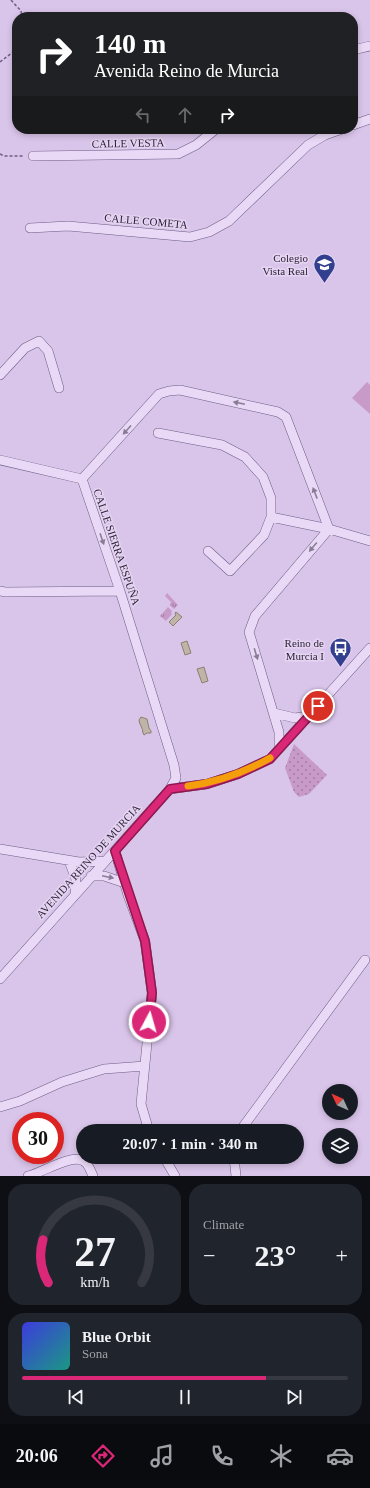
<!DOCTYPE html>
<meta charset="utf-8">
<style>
body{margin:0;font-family:"Times New Roman",serif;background:#20242c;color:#f1f3f6;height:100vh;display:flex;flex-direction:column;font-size:15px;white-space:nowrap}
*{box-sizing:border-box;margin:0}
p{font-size:13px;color:#9ea1a6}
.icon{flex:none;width:22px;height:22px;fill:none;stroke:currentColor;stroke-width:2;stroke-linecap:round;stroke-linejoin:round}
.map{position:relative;height:1176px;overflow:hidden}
.panel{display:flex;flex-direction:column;gap:8px;padding:8px;background:#0d0f14;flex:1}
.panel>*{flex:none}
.guide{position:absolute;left:12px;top:12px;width:346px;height:122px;border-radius:16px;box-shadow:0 2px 6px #0003;background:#202124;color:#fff;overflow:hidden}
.needle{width:26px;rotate:314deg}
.buttons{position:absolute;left:322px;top:1084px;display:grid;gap:8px}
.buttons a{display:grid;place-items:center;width:36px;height:36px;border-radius:50%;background:#171b24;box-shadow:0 2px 6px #0003;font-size:20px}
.speed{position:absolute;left:12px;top:1112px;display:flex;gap:8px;font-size:20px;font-weight:700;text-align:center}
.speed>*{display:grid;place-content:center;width:52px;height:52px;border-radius:50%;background:#171b24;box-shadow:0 2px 6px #0003;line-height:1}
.speed .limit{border:6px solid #d22;background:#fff;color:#111}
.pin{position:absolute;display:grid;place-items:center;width:34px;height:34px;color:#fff;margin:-17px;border:2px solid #fff;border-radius:50%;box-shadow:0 1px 4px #0007}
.me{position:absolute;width:44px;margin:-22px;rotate:6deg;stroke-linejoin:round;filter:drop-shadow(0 0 3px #0008)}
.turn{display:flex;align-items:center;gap:14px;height:84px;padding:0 16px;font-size:18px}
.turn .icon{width:52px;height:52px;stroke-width:2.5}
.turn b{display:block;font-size:28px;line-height:34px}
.lanes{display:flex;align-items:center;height:38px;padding:0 16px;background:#0003;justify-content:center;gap:20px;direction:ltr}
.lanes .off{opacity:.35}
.big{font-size:30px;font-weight:700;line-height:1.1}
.panel .tile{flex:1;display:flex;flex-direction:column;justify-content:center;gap:6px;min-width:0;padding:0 14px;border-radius:16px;background:#20242c}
.panel .dial{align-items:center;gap:0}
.dial svg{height:104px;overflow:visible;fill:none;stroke:#363941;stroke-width:7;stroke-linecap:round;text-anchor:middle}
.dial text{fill:#f1f3f6;stroke:none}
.song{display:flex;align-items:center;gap:12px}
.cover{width:48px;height:48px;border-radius:6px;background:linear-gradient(135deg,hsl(240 70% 55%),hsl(170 70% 35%))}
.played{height:4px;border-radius:2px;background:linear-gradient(90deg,#db2777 75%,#363941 75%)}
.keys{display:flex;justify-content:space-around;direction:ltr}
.heat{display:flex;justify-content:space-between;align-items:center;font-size:22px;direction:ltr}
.panel .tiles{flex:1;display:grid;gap:8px;grid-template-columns:1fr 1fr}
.tile:last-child{grid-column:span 2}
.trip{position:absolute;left:76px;top:1124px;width:228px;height:40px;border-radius:20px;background:#171b24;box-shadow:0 2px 6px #0003;font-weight:700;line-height:40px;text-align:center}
.tab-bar{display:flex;height:64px;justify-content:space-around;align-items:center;background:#090b0e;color:#9ea1a6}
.tab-bar .icon{width:28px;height:28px}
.tab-bar .on{color:#db2777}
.tab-bar b{font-size:18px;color:#f1f3f6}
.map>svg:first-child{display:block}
.grass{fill:url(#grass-tufts)}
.park{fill:url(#park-dots)}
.garden{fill:#c79ac8}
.water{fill:#beb4a7;stroke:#8c806e}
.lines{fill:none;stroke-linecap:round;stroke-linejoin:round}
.street-casing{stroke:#6c5d84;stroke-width:10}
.path{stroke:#6c5d84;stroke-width:1.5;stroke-dasharray:3 2;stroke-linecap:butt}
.street{stroke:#e9d8f6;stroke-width:9}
.oneway{fill:#887c96}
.route-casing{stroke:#8e194d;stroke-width:10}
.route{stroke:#db2777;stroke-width:7}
.slow{stroke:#f59e0b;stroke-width:7}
.labels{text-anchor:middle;stroke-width:3;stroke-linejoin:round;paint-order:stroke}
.street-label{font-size:11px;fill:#271f35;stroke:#e6d4f2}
.poi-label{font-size:11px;fill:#271f35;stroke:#e6d4f2;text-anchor:end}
</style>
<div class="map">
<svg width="370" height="1176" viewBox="0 0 370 1176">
<defs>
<pattern id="grass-tufts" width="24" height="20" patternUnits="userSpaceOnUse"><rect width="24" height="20" fill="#c79ac8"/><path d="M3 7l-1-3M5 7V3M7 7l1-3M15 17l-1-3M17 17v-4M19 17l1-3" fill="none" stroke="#a27da3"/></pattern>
<pattern id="park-dots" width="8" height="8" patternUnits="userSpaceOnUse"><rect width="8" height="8" fill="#c79ac8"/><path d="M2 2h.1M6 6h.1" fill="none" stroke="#a27da3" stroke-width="1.8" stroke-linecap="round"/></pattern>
</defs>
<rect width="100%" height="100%" fill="#dac5ea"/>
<path class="grass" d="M167,593L178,605L174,609L170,605L171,602L165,596Z
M168,607L172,611L171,613L172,614L166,621L160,616Z"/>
<path class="park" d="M294,744L327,775L309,794L299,797L294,792L285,768Z"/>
<path class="garden" d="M367,382L370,385V414L352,398Z"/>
<path class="water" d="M176,612L182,617L173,626L169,622L176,615L175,613Z
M187,641L191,653L185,655L181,643Z
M204,667L208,681L202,683L197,669Z
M141,717L147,719L149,728L151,731V733H147L144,735L143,733C143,728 139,724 139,720Z"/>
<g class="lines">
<defs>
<path id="street" d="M353,50L370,46
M353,125L370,119
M33,156L178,154L196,145L216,129
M30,228L68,226L190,237L209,232L229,221L308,145L325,135L342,129
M0,375L25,348L39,341L48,351L59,388
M158,433L222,445L245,457L263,477L271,498V517
M0,460L82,479
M208,551L230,571L264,535L271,517L329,529
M0,591L5,592L120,591
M274,713L295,718L309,716
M279,749V732L249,632L255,616L329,529L370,541
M170,789L176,778L174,765L120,591L82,479L159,394L169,391L180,390L278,412L286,417L329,529
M0,849L79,862L105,861
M115,851L128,895L145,941L152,993L141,1104L149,1131
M69,861L76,879L75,894
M91,876H104L125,883
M0,979L170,789L207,784L238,774L270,759L370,648
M0,1107L20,1101L62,1082L104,1069L145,1066
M240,1131L365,960
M164,1157L175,1176
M234,1157L236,1176
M28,1176C42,1173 74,1152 85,1162C89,1165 91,1172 93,1176"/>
</defs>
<use href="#street" class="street-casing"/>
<path class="path" d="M11,0L21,11L22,17
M0,62L17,49
M0,154L4,156H24"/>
<use href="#street" class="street"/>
</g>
<defs><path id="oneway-solid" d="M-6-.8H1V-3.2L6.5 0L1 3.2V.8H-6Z"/></defs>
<g class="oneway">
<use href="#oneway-solid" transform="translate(239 403) rotate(-168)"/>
<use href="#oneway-solid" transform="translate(127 430) rotate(132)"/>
<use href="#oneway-solid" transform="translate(315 493) rotate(-111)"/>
<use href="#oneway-solid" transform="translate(102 539) rotate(71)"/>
<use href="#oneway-solid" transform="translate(313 547) rotate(130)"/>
<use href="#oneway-solid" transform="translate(256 654) rotate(73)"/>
<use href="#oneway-solid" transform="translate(108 877) rotate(12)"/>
</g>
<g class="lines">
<defs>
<path id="route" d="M149,1022L152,993L145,941L115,851L170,789L207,784L238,774L270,759L318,706"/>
</defs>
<use href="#route" class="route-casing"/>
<use href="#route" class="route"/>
<path class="slow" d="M188,786C218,782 243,773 270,758"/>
</g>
<defs>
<symbol id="school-pin" viewBox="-11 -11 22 30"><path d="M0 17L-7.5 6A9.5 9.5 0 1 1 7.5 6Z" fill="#323f8e" stroke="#e6d4f2"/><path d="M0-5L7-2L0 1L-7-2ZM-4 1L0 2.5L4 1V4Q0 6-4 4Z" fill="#fff"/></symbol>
<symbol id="bus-pin" viewBox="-11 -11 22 30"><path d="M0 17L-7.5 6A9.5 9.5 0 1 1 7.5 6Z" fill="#323f8e" stroke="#e6d4f2"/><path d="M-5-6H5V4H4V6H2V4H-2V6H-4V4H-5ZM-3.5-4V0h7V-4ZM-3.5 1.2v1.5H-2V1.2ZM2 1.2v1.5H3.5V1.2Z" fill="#fff"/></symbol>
</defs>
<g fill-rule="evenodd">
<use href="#school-pin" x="312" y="252" width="25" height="34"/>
<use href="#bus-pin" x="328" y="636" width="25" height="34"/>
</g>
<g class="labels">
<g class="street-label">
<text transform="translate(128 143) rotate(-1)" y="4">CALLE VESTA</text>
<text transform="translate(146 221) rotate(5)" y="4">CALLE COMETA</text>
<text transform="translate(117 547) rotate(71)" y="4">CALLE SIERRA ESPUÑA</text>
<text transform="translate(88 861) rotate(-48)" y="4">AVENIDA REINO DE MURCIA</text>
</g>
<g class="poi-label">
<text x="308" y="262">Colegio<tspan x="308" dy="13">Vista Real</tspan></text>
<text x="324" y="647">Reino de<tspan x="324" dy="13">Murcia I</tspan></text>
</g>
</g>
</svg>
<div class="buttons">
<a><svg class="needle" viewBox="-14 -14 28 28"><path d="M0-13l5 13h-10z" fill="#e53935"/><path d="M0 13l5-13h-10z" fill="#9ea1a6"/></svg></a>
<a><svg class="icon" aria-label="layers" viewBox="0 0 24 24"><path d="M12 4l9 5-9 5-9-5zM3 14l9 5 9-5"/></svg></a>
</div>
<div class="speed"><div class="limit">30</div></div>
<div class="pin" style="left:318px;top:706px;background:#d93025"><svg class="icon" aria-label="arrive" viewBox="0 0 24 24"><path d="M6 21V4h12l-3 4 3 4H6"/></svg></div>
<svg class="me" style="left:149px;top:1022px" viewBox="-20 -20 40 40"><circle r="17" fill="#db2777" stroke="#fff" stroke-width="3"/><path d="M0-11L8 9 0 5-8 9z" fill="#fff"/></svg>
<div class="trip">20:07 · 1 min · 340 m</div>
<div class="guide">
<div class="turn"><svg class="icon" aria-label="right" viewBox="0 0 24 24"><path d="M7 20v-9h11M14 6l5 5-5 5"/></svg><div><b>140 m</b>Avenida Reino de Murcia</div></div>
<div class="lanes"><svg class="icon off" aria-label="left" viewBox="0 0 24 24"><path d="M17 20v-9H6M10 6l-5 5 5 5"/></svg><svg class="icon off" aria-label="ahead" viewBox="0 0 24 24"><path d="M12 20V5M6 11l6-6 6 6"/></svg><svg class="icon" aria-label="right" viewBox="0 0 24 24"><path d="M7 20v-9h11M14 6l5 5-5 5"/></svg></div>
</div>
</div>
<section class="panel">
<div class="tiles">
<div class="tile dial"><svg viewBox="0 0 100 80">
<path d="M14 69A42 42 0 1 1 86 69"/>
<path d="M14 69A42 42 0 0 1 10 36" stroke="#db2777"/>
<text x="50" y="56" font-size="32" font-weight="700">27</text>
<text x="50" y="72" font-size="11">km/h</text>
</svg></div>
<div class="tile"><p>Climate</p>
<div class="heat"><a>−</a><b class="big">23°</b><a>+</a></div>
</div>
<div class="tile">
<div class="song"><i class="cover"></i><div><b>Blue Orbit</b><p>Sona</p></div></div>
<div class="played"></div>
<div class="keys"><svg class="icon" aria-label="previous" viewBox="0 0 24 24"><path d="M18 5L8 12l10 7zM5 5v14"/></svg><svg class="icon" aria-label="pause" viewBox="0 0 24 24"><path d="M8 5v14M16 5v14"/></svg><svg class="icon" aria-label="next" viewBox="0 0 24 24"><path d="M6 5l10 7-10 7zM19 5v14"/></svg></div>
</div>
</div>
</section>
<nav class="tab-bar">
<b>20:06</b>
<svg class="icon on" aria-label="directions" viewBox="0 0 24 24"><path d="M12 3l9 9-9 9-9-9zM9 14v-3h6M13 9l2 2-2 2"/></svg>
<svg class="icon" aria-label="music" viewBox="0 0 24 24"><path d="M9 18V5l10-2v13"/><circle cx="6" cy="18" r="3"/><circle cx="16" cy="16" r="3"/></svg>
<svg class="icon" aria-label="phone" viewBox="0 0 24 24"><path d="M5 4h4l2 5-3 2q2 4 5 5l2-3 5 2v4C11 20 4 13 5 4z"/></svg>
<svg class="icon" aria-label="climate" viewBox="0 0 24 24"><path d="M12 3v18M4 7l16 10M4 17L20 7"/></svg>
<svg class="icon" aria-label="car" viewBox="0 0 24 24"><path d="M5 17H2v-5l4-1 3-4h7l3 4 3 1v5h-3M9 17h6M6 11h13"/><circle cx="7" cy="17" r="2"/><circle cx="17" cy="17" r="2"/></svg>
</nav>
